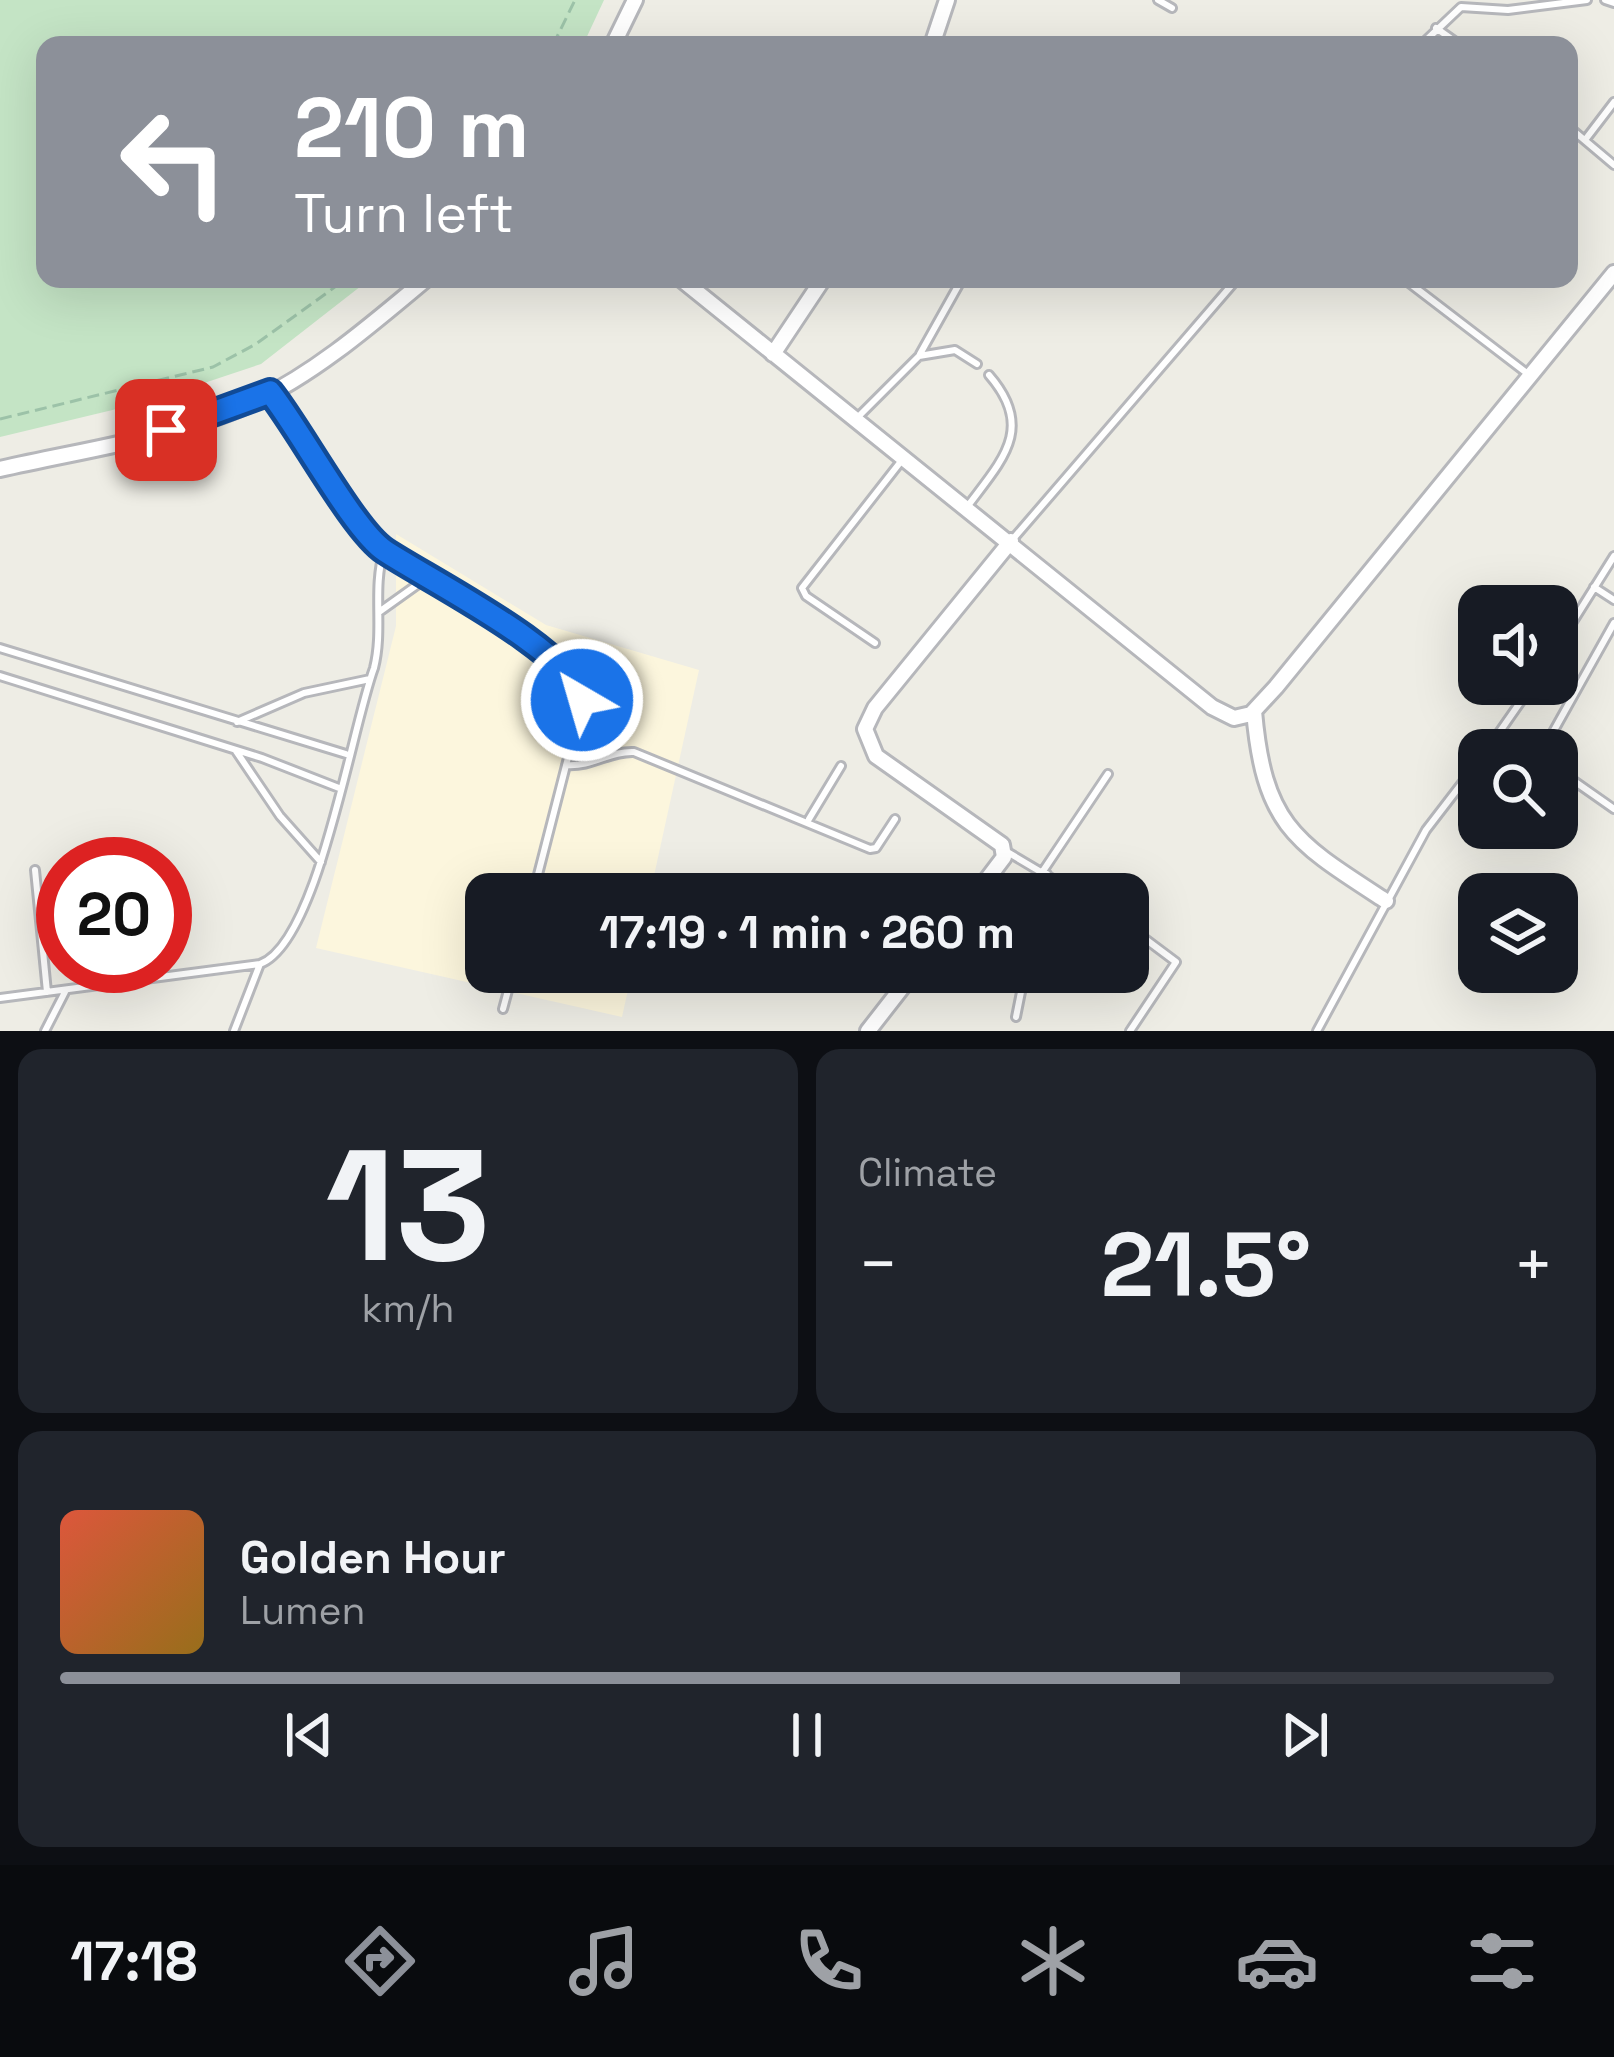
<!DOCTYPE html>
<meta charset="utf-8">
<style>
body{margin:0;font-family:"Space Grotesk",sans-serif;background:#20242c;color:#f1f3f6;height:100vh;display:flex;flex-direction:column;font-size:45px;white-space:nowrap}
*{box-sizing:border-box;margin:0}
p{font-size:39px;color:#9ea1a6}
.icon{flex:none;width:66px;height:66px;fill:none;stroke:currentColor;stroke-width:2;stroke-linecap:round;stroke-linejoin:round}
.map{position:relative;height:1031px;overflow:hidden}
.details{display:flex;flex-direction:column;gap:18px;padding:18px;background:#0d0f14;flex:1}
.details>*{flex:none}
.top-card{position:absolute;left:36px;top:36px;width:1542px;height:252px;border-radius:24px;box-shadow:0 12px 48px #0002;background:#8c9099;color:#fff;overflow:hidden}
.controls{position:absolute;left:1458px;top:585px;display:grid;gap:24px}
.controls a{display:grid;place-items:center;width:120px;height:120px;border-radius:24px;background:#171b24;box-shadow:0 12px 48px #0002;font-size:60px}
.speed{position:absolute;left:36px;top:837px;display:flex;gap:24px;font-size:60px;font-weight:700;text-align:center}
.speed>*{display:grid;place-content:center;width:156px;height:156px;border-radius:50%;background:#171b24;box-shadow:0 12px 48px #0002;line-height:1}
.speed .limit{border:18px solid #d22;background:#fff;color:#111}
.pin{position:absolute;display:grid;place-items:center;width:102px;height:102px;color:#fff;margin:-51px;border-radius:24px;box-shadow:0 6px 18px #0006}
.me{position:absolute;width:132px;margin:-66px;rotate:322deg;stroke-linejoin:round;filter:drop-shadow(0 0 9px #0008)}
.turn{display:flex;align-items:center;gap:42px;height:252px;padding:0 60px;font-size:54px}
.turn .icon{width:156px;height:156px;stroke-width:2.5}
.turn b{display:block;font-size:84px;line-height:102px}
.big{font-size:90px;font-weight:700;line-height:1.1}
.details .widget{flex:1;display:flex;flex-direction:column;justify-content:center;gap:18px;min-width:0;padding:0 42px;border-radius:24px;background:#20242c}
.details .dial{align-items:center;gap:0}
.dial b{font-size:156px;line-height:1}
.song{display:flex;align-items:center;gap:36px}
.cover{width:144px;height:144px;border-radius:18px;background:linear-gradient(135deg,hsl(10 70% 55%),hsl(40 70% 35%))}
.played{height:12px;border-radius:6px;background:linear-gradient(90deg,#8c9099 75%,#363941 75%)}
.keys{display:flex;justify-content:space-around;direction:ltr}
.heat{display:flex;justify-content:space-between;align-items:center;font-size:66px;direction:ltr}
.details .tiles{flex:1;display:grid;gap:18px;grid-template-columns:1fr 1fr}
.widget:last-child{grid-column:span 2}
.trip{position:absolute;left:465px;top:873px;width:684px;height:120px;border-radius:24px;background:#171b24;box-shadow:0 12px 48px #0002;font-weight:700;line-height:120px;text-align:center}
.menu{display:flex;height:192px;justify-content:space-around;align-items:center;background:#090b0e;color:#9ea1a6}
.menu .icon{width:84px;height:84px}
.menu .selected{color:#8c9099}
.menu b{font-size:54px;color:#f1f3f6}
.map>svg:first-child{display:block}
.commercial{fill:#fcf6dd}
.green{fill:#c4e4c5}
.lines{fill:none;stroke-linecap:round;stroke-linejoin:round}
.service-casing{stroke:#b6b7bb;stroke-width:12}
.minor-casing{stroke:#b6b7bb;stroke-width:20}
.path{stroke:#9cc2a8;stroke-width:3;stroke-dasharray:12 6;stroke-linecap:butt}
.service{stroke:#fff;stroke-width:6}
.minor{stroke:#fff;stroke-width:14}
.route-casing{stroke:#114b97;stroke-width:30}
.route{stroke:#1a73e8;stroke-width:21}
</style>
<div class="map">
<svg width="1614" height="1031" viewBox="0 0 1614 1031">
<rect width="100%" height="100%" fill="#eeede5"/>
<path class="commercial" d="M396,534L546,625L699,670L650,894H486V972H632L622,1017L316,948L396,626Z"/>
<path class="green" d="M0,0H604L583,45H45V279H370L261,364L150,401L0,437Z"/>
<g class="lines">
<defs>
<path id="service" d="M1158,0L1172,8
M1605,0L1614,3
M1436,28L1460,45
M1421,45L1461,7L1508,10L1587,0
M1569,127L1614,165
M1585,140L1614,102
M1404,279L1528,374
M920,354L962,279
M273,396L377,546L471,602L579,684L580,711L533,894
M856,419L919,356L955,350L977,364
M967,507C1003,459 1035,428 989,375
M1013,539L1237,279
M1594,587L1614,600
M379,612L428,577
M875,643L806,596L802,588L902,460
M1557,647L1614,556
M0,648L346,754
M0,676L262,758L339,788
M237,722L304,693L370,679
M1487,750L1533,684
M1543,750L1614,623
M236,751L280,816L321,862
M566,765C593,767 609,751 634,752L870,849L876,848L895,819
M1557,769L1614,809
M809,819L841,766
M1004,850L1078,894
M35,870L47,992
M1043,871L1108,774
M1042,894L1047,874
M1128,926L1176,962L1130,1031
M0,998L260,964C318,943 351,730 374,668C384,628 372,590 384,550
M503,1009L513,972
M1016,1017L1025,972
M45,1031L66,990
M234,1031L260,964
M1317,1031L1426,830L1479,761"/>
<path id="minor" d="M613,45L635,0
M932,45L947,0
M681,279L1212,707L1234,718L1251,714L1276,687L1614,273
M773,354L823,279
M0,469C82,450 174,438 252,403C316,373 372,324 426,279
M1254,711C1264,826 1295,842 1386,901
M976,894L1004,857L1002,845L876,756L865,729L875,708L1011,541
M868,1031L914,972"/>
</defs>
<use href="#service" class="service-casing"/>
<use href="#minor" class="minor-casing"/>
<path class="path" d="M553,45L575,0
M0,419L213,367L256,344L346,279"/>
<use href="#service" class="service"/>
<use href="#minor" class="minor"/>
</g>
<g class="lines">
<defs>
<path id="route" d="M166,430L270,392C299,428 354,531 385,551C427,579 575,653 582,700"/>
</defs>
<use href="#route" class="route-casing"/>
<use href="#route" class="route"/>
</g>
</svg>
<div class="controls">
<a><svg class="icon" aria-label="sound" viewBox="0 0 24 24"><path d="M4 9h4l5-4v14l-5-4H4zM17 9q2 3 0 6"/></svg></a>
<a><svg class="icon" aria-label="search" viewBox="0 0 24 24"><circle cx="10" cy="10" r="6"/><path d="M15 15l6 6"/></svg></a>
<a><svg class="icon" aria-label="layers" viewBox="0 0 24 24"><path d="M12 4l9 5-9 5-9-5zM3 14l9 5 9-5"/></svg></a>
</div>
<div class="speed"><div class="limit">20</div></div>
<div class="pin" style="left:166px;top:430px;background:#d93025"><svg class="icon" aria-label="arrive" viewBox="0 0 24 24"><path d="M6 21V4h12l-3 4 3 4H6"/></svg></div>
<svg class="me" style="left:582px;top:700px" viewBox="-20 -20 40 40"><circle r="17" fill="#1a73e8" stroke="#fff" stroke-width="3"/><path d="M0-11L8 9 0 5-8 9z" fill="#fff"/></svg>
<div class="trip">17:19 · 1 min · 260 m</div>
<div class="top-card">
<div class="turn"><svg class="icon" aria-label="left" viewBox="0 0 24 24"><path d="M17 20v-9H6M10 6l-5 5 5 5"/></svg><div><b>210 m</b>Turn left</div></div>
</div>
</div>
<section class="details">
<div class="tiles">
<div class="widget dial"><b>13</b><p>km/h</p></div>
<div class="widget"><p>Climate</p>
<div class="heat"><a>−</a><b class="big">21.5°</b><a>+</a></div>
</div>
<div class="widget">
<div class="song"><i class="cover"></i><div><b>Golden Hour</b><p>Lumen</p></div></div>
<div class="played"></div>
<div class="keys"><svg class="icon" aria-label="previous" viewBox="0 0 24 24"><path d="M18 5L8 12l10 7zM5 5v14"/></svg><svg class="icon" aria-label="pause" viewBox="0 0 24 24"><path d="M8 5v14M16 5v14"/></svg><svg class="icon" aria-label="next" viewBox="0 0 24 24"><path d="M6 5l10 7-10 7zM19 5v14"/></svg></div>
</div>
</div>
</section>
<nav class="menu">
<b>17:18</b>
<svg class="icon selected" aria-label="directions" viewBox="0 0 24 24"><path d="M12 3l9 9-9 9-9-9zM9 14v-3h6M13 9l2 2-2 2"/></svg>
<svg class="icon" aria-label="music" viewBox="0 0 24 24"><path d="M9 18V5l10-2v13"/><circle cx="6" cy="18" r="3"/><circle cx="16" cy="16" r="3"/></svg>
<svg class="icon" aria-label="phone" viewBox="0 0 24 24"><path d="M5 4h4l2 5-3 2q2 4 5 5l2-3 5 2v4C11 20 4 13 5 4z"/></svg>
<svg class="icon" aria-label="climate" viewBox="0 0 24 24"><path d="M12 3v18M4 7l16 10M4 17L20 7"/></svg>
<svg class="icon" aria-label="car" viewBox="0 0 24 24"><path d="M5 17H2v-5l4-1 3-4h7l3 4 3 1v5h-3M9 17h6M6 11h13"/><circle cx="7" cy="17" r="2"/><circle cx="17" cy="17" r="2"/></svg>
<svg class="icon" aria-label="filters" viewBox="0 0 24 24"><path d="M4 7h16M4 17h16"/><circle cx="9" cy="7" r="2"/><circle cx="15" cy="17" r="2"/></svg>
</nav>
